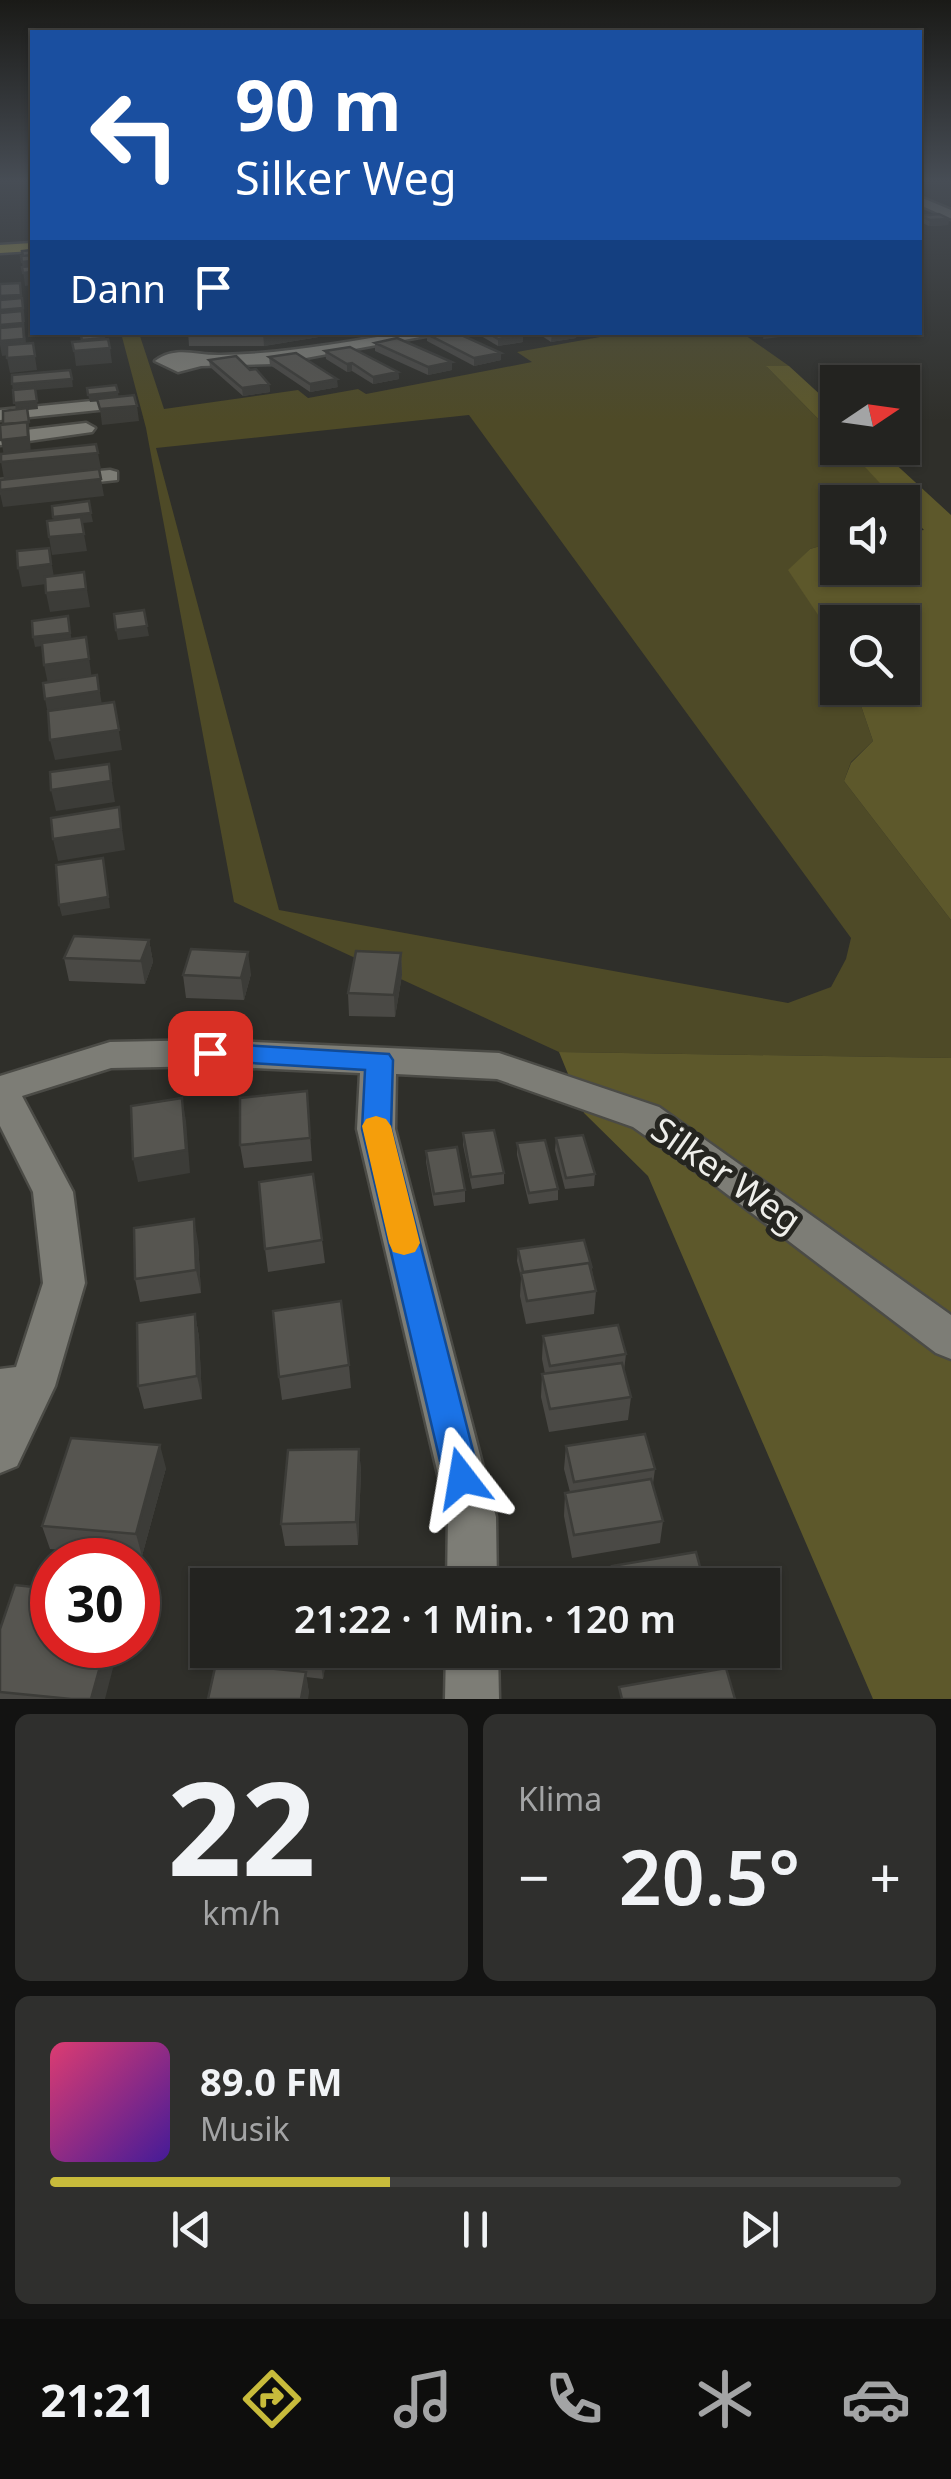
<!DOCTYPE html>
<html lang="de">
<meta charset="utf-8">
<style>
body{margin:0;font-family:"Noto Sans",sans-serif;background:#2f2f2d;color:#f1f3f6;height:100vh;display:flex;flex-direction:column;font-size:38px;white-space:nowrap}
*{box-sizing:border-box;margin:0}
p{font-size:32px;color:#a3a4a5}
.icon{flex:none;width:55px;height:55px;fill:none;stroke:currentColor;stroke-width:2;stroke-linecap:round;stroke-linejoin:round}
.map{position:relative;height:1699px;overflow:hidden}
.panel{display:flex;flex-direction:column;gap:15px;padding:15px;background:#131312;flex:1}
.panel>*{flex:none}
.top-card{position:absolute;left:30px;top:30px;width:892px;height:305px;border-radius:0px;box-shadow:0 2px 8px #0004,0 0 0 2px #40403e;background:#1a4fa0;color:#fff;overflow:hidden}
.needle{width:65px;rotate:77deg}
.controls{position:absolute;left:820px;top:365px;display:grid;gap:20px}
.controls a{display:grid;place-items:center;width:100px;height:100px;border-radius:0px;background:#232320;box-shadow:0 2px 8px #0004,0 0 0 2px #40403e;font-size:50px}
.speed{position:absolute;left:30px;top:1538px;display:flex;gap:20px;font-size:50px;font-weight:700;text-align:center}
.speed>*{display:grid;place-content:center;width:130px;height:130px;border-radius:50%;background:#232320;box-shadow:0 2px 8px #0004,0 0 0 2px #40403e;line-height:1}
.speed .limit{border:15px solid #d22;background:#fff;color:#111}
.pin{position:absolute;display:grid;place-items:center;width:85px;height:85px;color:#fff;margin:-42px;border-radius:20px;box-shadow:0 5px 15px #0006}
.me{position:absolute;width:110px;margin:-55px;rotate:346deg;stroke-linejoin:round;filter:drop-shadow(0 0 8px #0008)}
.turn{display:flex;align-items:center;gap:35px;height:210px;padding:0 40px;font-size:45px}
.turn .icon{width:130px;height:130px;stroke-width:2.5}
.turn b{display:block;font-size:70px;line-height:85px}
.then{display:flex;align-items:center;height:95px;padding:0 40px;background:#0003;gap:20px;font-size:38px}
.big{font-size:75px;font-weight:600;line-height:1.1}
.panel .tile{flex:1;display:flex;flex-direction:column;justify-content:center;gap:15px;min-width:0;padding:0 35px;border-radius:15px;background:#2f2f2d}
.panel .dial{align-items:center;gap:0}
.dial b{font-size:130px;line-height:1}
.song{display:flex;align-items:center;gap:30px}
.cover{width:120px;height:120px;border-radius:15px;background:linear-gradient(135deg,hsl(340 70% 55%),hsl(260 70% 35%))}
.played{height:10px;border-radius:5px;background:linear-gradient(90deg,#c8bb3b 40%,#40403e 40%)}
.keys{display:flex;justify-content:space-around;direction:ltr}
.heat{display:flex;justify-content:space-between;align-items:center;font-size:55px;direction:ltr}
.panel .tiles{flex:1;display:grid;gap:15px;grid-template-columns:1fr 1fr}
.tile:last-child{grid-column:span 2}
.trip{position:absolute;left:190px;top:1568px;width:590px;height:100px;border-radius:0px;background:#232320;box-shadow:0 2px 8px #0004,0 0 0 2px #40403e;font-weight:600;line-height:100px;text-align:center}
.menu{display:flex;height:160px;justify-content:space-around;align-items:center;background:#0e0e0d;color:#a3a4a5}
.menu .icon{width:70px;height:70px}
.menu .on{color:#c8bb3b}
.menu b{font-size:45px;color:#f1f3f6}
.map>svg:first-child{display:block}
.green{fill:#4e4a27;fill-rule:evenodd}
.forest{fill:#5d582b}
.lines{fill:none;stroke-linecap:round;stroke-linejoin:round}
.minor-casing{stroke:#4b4b46;stroke-width:5}
.major-casing{stroke:#4b4b46;stroke-width:5}
.minor{fill:#7d7d76;fill-rule:evenodd}
.major{fill:#989048;fill-rule:evenodd}
.wall{fill:#4a4945}
.shaded-wall{fill:#3c3c38}
.building{fill:#565550;stroke:#3c3c38;stroke-width:2.5}
.route{fill:#1a73e8;stroke:#114b97;stroke-width:2.5}
.slow{fill:#f59e0b}
.labels{text-anchor:middle;stroke-width:10;stroke-linejoin:round;paint-order:stroke}
.near-street-label{font-size:35px;fill:#eeeeea;stroke:#252520}
</style>
<div class="map">
<svg width="951" height="1699" viewBox="0 0 951 1699">
<rect width="100%" height="100%" fill="#2f2f2a"/>
<path class="green" d="M121,333H139L164,409L298,390L308,398L358,389L366,394L532,362L517,352L600,337L597,333H742L789,366L767,367L837,438L838,448H847L899,502H838L837,541L810,549L789,570L832,636L838,688H855L873,741L851,762L844,781L951,920V1058L559,1052L234,902L146,428ZM469,415L851,938L846,959L831,987L788,1003L279,910L156,448Z"/>
<path class="forest" d="M766,366H789L837,410V438Z
M847,448H878L951,515V920L844,781L851,763L873,741L855,688H902V622H838L837,663L832,636L788,570L810,549L837,541L838,568H902L903,532L924,530Z
M559,1052L951,1058V1699H873L648,1176L584,1113Z"/>
<g class="lines">
<defs>
<path id="minor" d="M920,197L951,210V219L920,205Z
M408,332H447L273,364L201,366L178,372L155,361C176,345 197,356 221,355C284,354 345,342 408,332Z
M122,398L131,403L128,407L0,420V410Z
M86,423L95,428L92,432L0,445V433Z
M110,470L117,472V480L0,492V480Z
M210,1040L499,1053L659,1107L951,1315V1359L936,1353L707,1179L633,1127L497,1079L396,1074L395,1129L496,1517L497,1585H447L448,1517L357,1129L360,1073L210,1066L111,1068L22,1096L73,1192L85,1283L55,1386L17,1466L0,1473V1369L16,1367L43,1283L33,1192L0,1126V1076L110,1042Z
M446,1650H498L499,1699H445Z"/>
<path id="major" d="M32,243V251L0,253V245Z"/>
</defs>
<use href="#minor" class="minor-casing"/>
<use href="#major" class="major-casing"/>
<use href="#minor" class="minor"/>
<use href="#major" class="major"/>
</g>
<path class="wall" d="M920,215L949,219L948,225L929,226L920,222Z
M188,332H349L264,346H189Z
M518,332L523,335V342L498,346L476,333Z
M536,332H577L576,338L551,342Z
M427,334L501,353V360L474,366L427,341Z
M375,343L452,370L428,375L375,351Z
M325,351L398,372L399,379L373,384L352,371L347,372L326,359Z
M269,357L338,387L310,392L270,365Z
M209,360L250,370L269,384L270,392L243,396L210,367Z
M149,940L153,962L145,984L69,981L64,958Z
M401,953L402,975L395,1017L349,1016L348,993Z
M251,974L244,1000L186,998L183,975Z
M307,1091L312,1161L244,1168L240,1145Z
M463,1133L504,1173V1184L472,1189L463,1145Z
M556,1138L595,1174L594,1186L565,1189L555,1150Z
M517,1143L558,1189V1200L529,1204L517,1155Z
M426,1151L465,1190V1202L434,1206L426,1162Z
M322,1240L325,1263L268,1272L265,1249Z
M198,1242L201,1293L140,1302L135,1279Z
M518,1249L591,1265L596,1291L594,1314L526,1324L520,1296L521,1277L517,1261Z
M195,1314L199,1337L202,1399L144,1409L138,1386Z
M543,1336L626,1354L624,1371L631,1397L628,1420L549,1432L541,1397L542,1374H545L542,1359Z
M349,1365L351,1388L282,1400L279,1377Z
M566,1446L655,1469L653,1484L663,1521L660,1543L572,1558L564,1516L565,1493L570,1492L564,1469Z
M359,1449L361,1472L358,1545L285,1546L281,1524Z
M166,1468L142,1556L50,1549L42,1526Z
M612,1566L705,1585H610Z
M0,1629L105,1699H0Z
M226,1650H328L323,1679L306,1677L309,1693L229,1664Z
M624,1650H671L626,1658Z"/>
<path class="shaded-wall" d="M949,219L948,225L929,226L930,220Z
M32,255V285L25,286L22,262Z
M20,283L24,312L25,322H24L27,353L2,356L0,345V296Z
M263,332H349L264,346Z
M564,332H577L576,338L551,342L552,334Z
M764,332H790V336L763,339Z
M523,335V342L498,346V339Z
M33,343L37,370L10,373L7,358Z
M110,348L112,363L76,366L74,351Z
M501,353V360L474,366V358Z
M452,362V370L428,375V367Z
M352,363V371L347,372V364Z
M398,372L399,379L373,384V377Z
M72,379L73,387L36,390L38,409L28,410L31,454L4,456L1,440L28,430L16,411L12,384Z
M337,379L338,387L310,392V384Z
M269,384L270,392L243,396L242,388Z
M118,392L119,400L90,402L88,395Z
M137,406L139,421L102,425L100,409Z
M98,453L101,469L4,479L1,462Z
M101,479L104,496L3,507L0,493V490Z
M91,513L93,522L55,526L53,517Z
M84,534L87,551L52,555L49,537Z
M49,548L55,583L22,587L18,568Z
M84,572L90,607L50,612L46,593Z
M68,616L72,642L35,647L33,637Z
M147,626L149,636L118,640L116,630Z
M86,637L92,679L48,684L44,665Z
M97,675L103,711L49,719L45,699Z
M114,702L122,750L55,760L50,740Z
M109,764L115,802L56,811L51,790Z
M119,807L125,850L58,861L53,839Z
M103,858L110,908L62,916L59,905Z
M149,940L153,962L145,984L141,961Z
M248,952L251,974L244,1000L241,978Z
M401,953L402,975L395,1017L394,995Z
M182,1098L186,1121L190,1173L138,1182L133,1159Z
M194,1219L198,1242L201,1293L196,1270Z
M195,1314L199,1337L202,1399L197,1376Z
M160,1445L166,1468L142,1556L136,1534Z
M359,1449L361,1472L358,1545L356,1522Z
M106,1645H119L105,1699H91Z
M321,1650H328L323,1679L320,1657Z
M306,1672L309,1693L308,1699H301Z"/>
<path class="building" d="M939,214L949,219L930,220L920,216Z
M32,250V255L23,256L22,251Z
M32,255V261L22,262L21,256Z
M32,266V272L23,273L22,267Z
M20,283L21,295L0,296V284Z
M22,298L23,308L0,310V300Z
M22,311L23,323L0,325V313Z
M23,326L24,339L0,341V328Z
M80,332H103L104,338L82,340Z
M434,332H455L501,353L474,358L427,334Z
M487,332H518L523,335L498,339Z
M397,338L452,362L428,367L375,343Z
M108,339L110,348L74,351L72,342Z
M33,343L35,356L7,358V345Z
M350,347L398,372L373,377L352,363L347,364L325,351Z
M296,353L337,379L310,384L269,357Z
M236,356L250,370L256,369L269,384L242,388L209,360Z
M70,370L72,379L12,384V375Z
M116,385L118,392L88,395L87,388Z
M35,388L37,401L14,403L13,390Z
M134,395L137,406L100,409L97,399Z
M27,408L29,422L3,424V411Z
M27,422L28,437L1,440L0,425Z
M96,444L98,453L1,462V454Z
M99,469L101,479L0,490V480Z
M89,501L91,513L53,517L52,506Z
M81,517L84,534L49,537L47,521Z
M49,548L51,564L18,568L17,551Z
M84,572L86,589L46,593L45,577Z
M144,610L147,626L116,630L114,614Z
M68,616L70,633L33,637L32,621Z
M86,637L89,659L44,665L42,643Z
M97,675L99,691L45,699L43,683Z
M114,702L119,730L50,740L48,711Z
M109,764L111,781L51,790L50,772Z
M119,807L121,829L53,839L51,818Z
M103,858L108,897L59,905L56,865Z
M74,936L149,940L141,961L64,958Z
M191,949L248,952L241,978L183,975Z
M356,951L401,953L394,995L348,993Z
M307,1091L310,1138L240,1145V1098Z
M182,1098L186,1150L133,1159L131,1106Z
M494,1130L504,1173L471,1177L463,1133Z
M583,1135L595,1174L566,1178L556,1138Z
M545,1140L558,1189L529,1193L517,1143Z
M457,1147L465,1190L434,1194L426,1151Z
M313,1174L322,1240L265,1249L259,1182Z
M194,1219L196,1270L135,1279L134,1228Z
M584,1240L591,1265L589,1263L523,1272L518,1249Z
M589,1263L596,1291L527,1301L521,1273Z
M341,1301L349,1365L279,1377L273,1311Z
M195,1314L197,1376L138,1386L137,1323Z
M618,1325L626,1354L550,1366L543,1336Z
M622,1363L631,1397L550,1409L542,1374Z
M645,1434L655,1469L574,1482L566,1446Z
M71,1438L160,1445L136,1534L42,1526Z
M359,1449L356,1522L281,1524L288,1450Z
M651,1479L663,1521L574,1535L565,1493Z
M696,1552L705,1585H617L612,1566Z
M15,1585L52,1589V1645H106L91,1699H71L0,1692V1629Z
M244,1650H321L320,1657Z
M216,1663L306,1672L301,1699H208Z
M726,1668L735,1699H622L619,1687Z"/>
<linearGradient id="sky" x2="0" y2="1"><stop stop-color="#1a1a17"/><stop offset="0.43" stop-color="#474d55"/><stop offset="1" stop-color="#474d55" stop-opacity="0"/></linearGradient>
<rect width="951" height="421" fill="url(#sky)"/>
<path class="route" d="M210,1043L389,1054L393,1060L391,1129L480,1478L475,1490L462,1495L449,1490L444,1478L362,1129L365,1070L201,1060L197,1053L201,1046Z"/>
<path class="slow" d="M376,1116L386,1119L391,1126L420,1243L415,1252L404,1255L393,1252L389,1243L362,1126L366,1119Z"/>
<g class="labels">
<g class="near-street-label">
<text transform="translate(726 1175) rotate(35)" y="12">Silker Weg</text>
</g>
</g>
</svg>
<div class="controls">
<a><svg class="needle" viewBox="-14 -14 28 28"><path d="M0-13l5 13h-10z" fill="#e53935"/><path d="M0 13l5-13h-10z" fill="#a3a4a5"/></svg></a>
<a><svg class="icon" aria-label="sound" viewBox="0 0 24 24"><path d="M4 9h4l5-4v14l-5-4H4zM17 9q2 3 0 6"/></svg></a>
<a><svg class="icon" aria-label="search" viewBox="0 0 24 24"><circle cx="10" cy="10" r="6"/><path d="M15 15l6 6"/></svg></a>
</div>
<div class="speed"><div class="limit">30</div></div>
<div class="pin" style="left:210px;top:1053px;background:#d93025"><svg class="icon" aria-label="arrive" viewBox="0 0 24 24"><path d="M6 21V4h12l-3 4 3 4H6"/></svg></div>
<svg class="me" style="left:462px;top:1478px" viewBox="-20 -20 40 40"><path d="M0-17L14 15 0 8-14 15z" fill="#1a73e8" stroke="#fff" stroke-width="4"/></svg>
<div class="trip">21:22 · 1 Min. · 120 m</div>
<div class="top-card">
<div class="turn"><svg class="icon" aria-label="left" viewBox="0 0 24 24"><path d="M17 20v-9H6M10 6l-5 5 5 5"/></svg><div><b>90 m</b>Silker Weg</div></div>
<div class="then">Dann<svg class="icon" aria-label="arrive" viewBox="0 0 24 24"><path d="M6 21V4h12l-3 4 3 4H6"/></svg></div>
</div>
</div>
<section class="panel">
<div class="tiles">
<div class="tile dial"><b>22</b><p>km/h</p></div>
<div class="tile"><p>Klima</p>
<div class="heat"><a>−</a><b class="big">20.5°</b><a>+</a></div>
</div>
<div class="tile">
<div class="song"><i class="cover"></i><div><b>89.0 FM</b><p>Musik</p></div></div>
<div class="played"></div>
<div class="keys"><svg class="icon" aria-label="previous" viewBox="0 0 24 24"><path d="M18 5L8 12l10 7zM5 5v14"/></svg><svg class="icon" aria-label="pause" viewBox="0 0 24 24"><path d="M8 5v14M16 5v14"/></svg><svg class="icon" aria-label="next" viewBox="0 0 24 24"><path d="M6 5l10 7-10 7zM19 5v14"/></svg></div>
</div>
</div>
</section>
<nav class="menu">
<b>21:21</b>
<svg class="icon on" aria-label="directions" viewBox="0 0 24 24"><path d="M12 3l9 9-9 9-9-9zM9 14v-3h6M13 9l2 2-2 2"/></svg>
<svg class="icon" aria-label="music" viewBox="0 0 24 24"><path d="M9 18V5l10-2v13"/><circle cx="6" cy="18" r="3"/><circle cx="16" cy="16" r="3"/></svg>
<svg class="icon" aria-label="phone" viewBox="0 0 24 24"><path d="M5 4h4l2 5-3 2q2 4 5 5l2-3 5 2v4C11 20 4 13 5 4z"/></svg>
<svg class="icon" aria-label="climate" viewBox="0 0 24 24"><path d="M12 3v18M4 7l16 10M4 17L20 7"/></svg>
<svg class="icon" aria-label="car" viewBox="0 0 24 24"><path d="M5 17H2v-5l4-1 3-4h7l3 4 3 1v5h-3M9 17h6M6 11h13"/><circle cx="7" cy="17" r="2"/><circle cx="17" cy="17" r="2"/></svg>
</nav>
